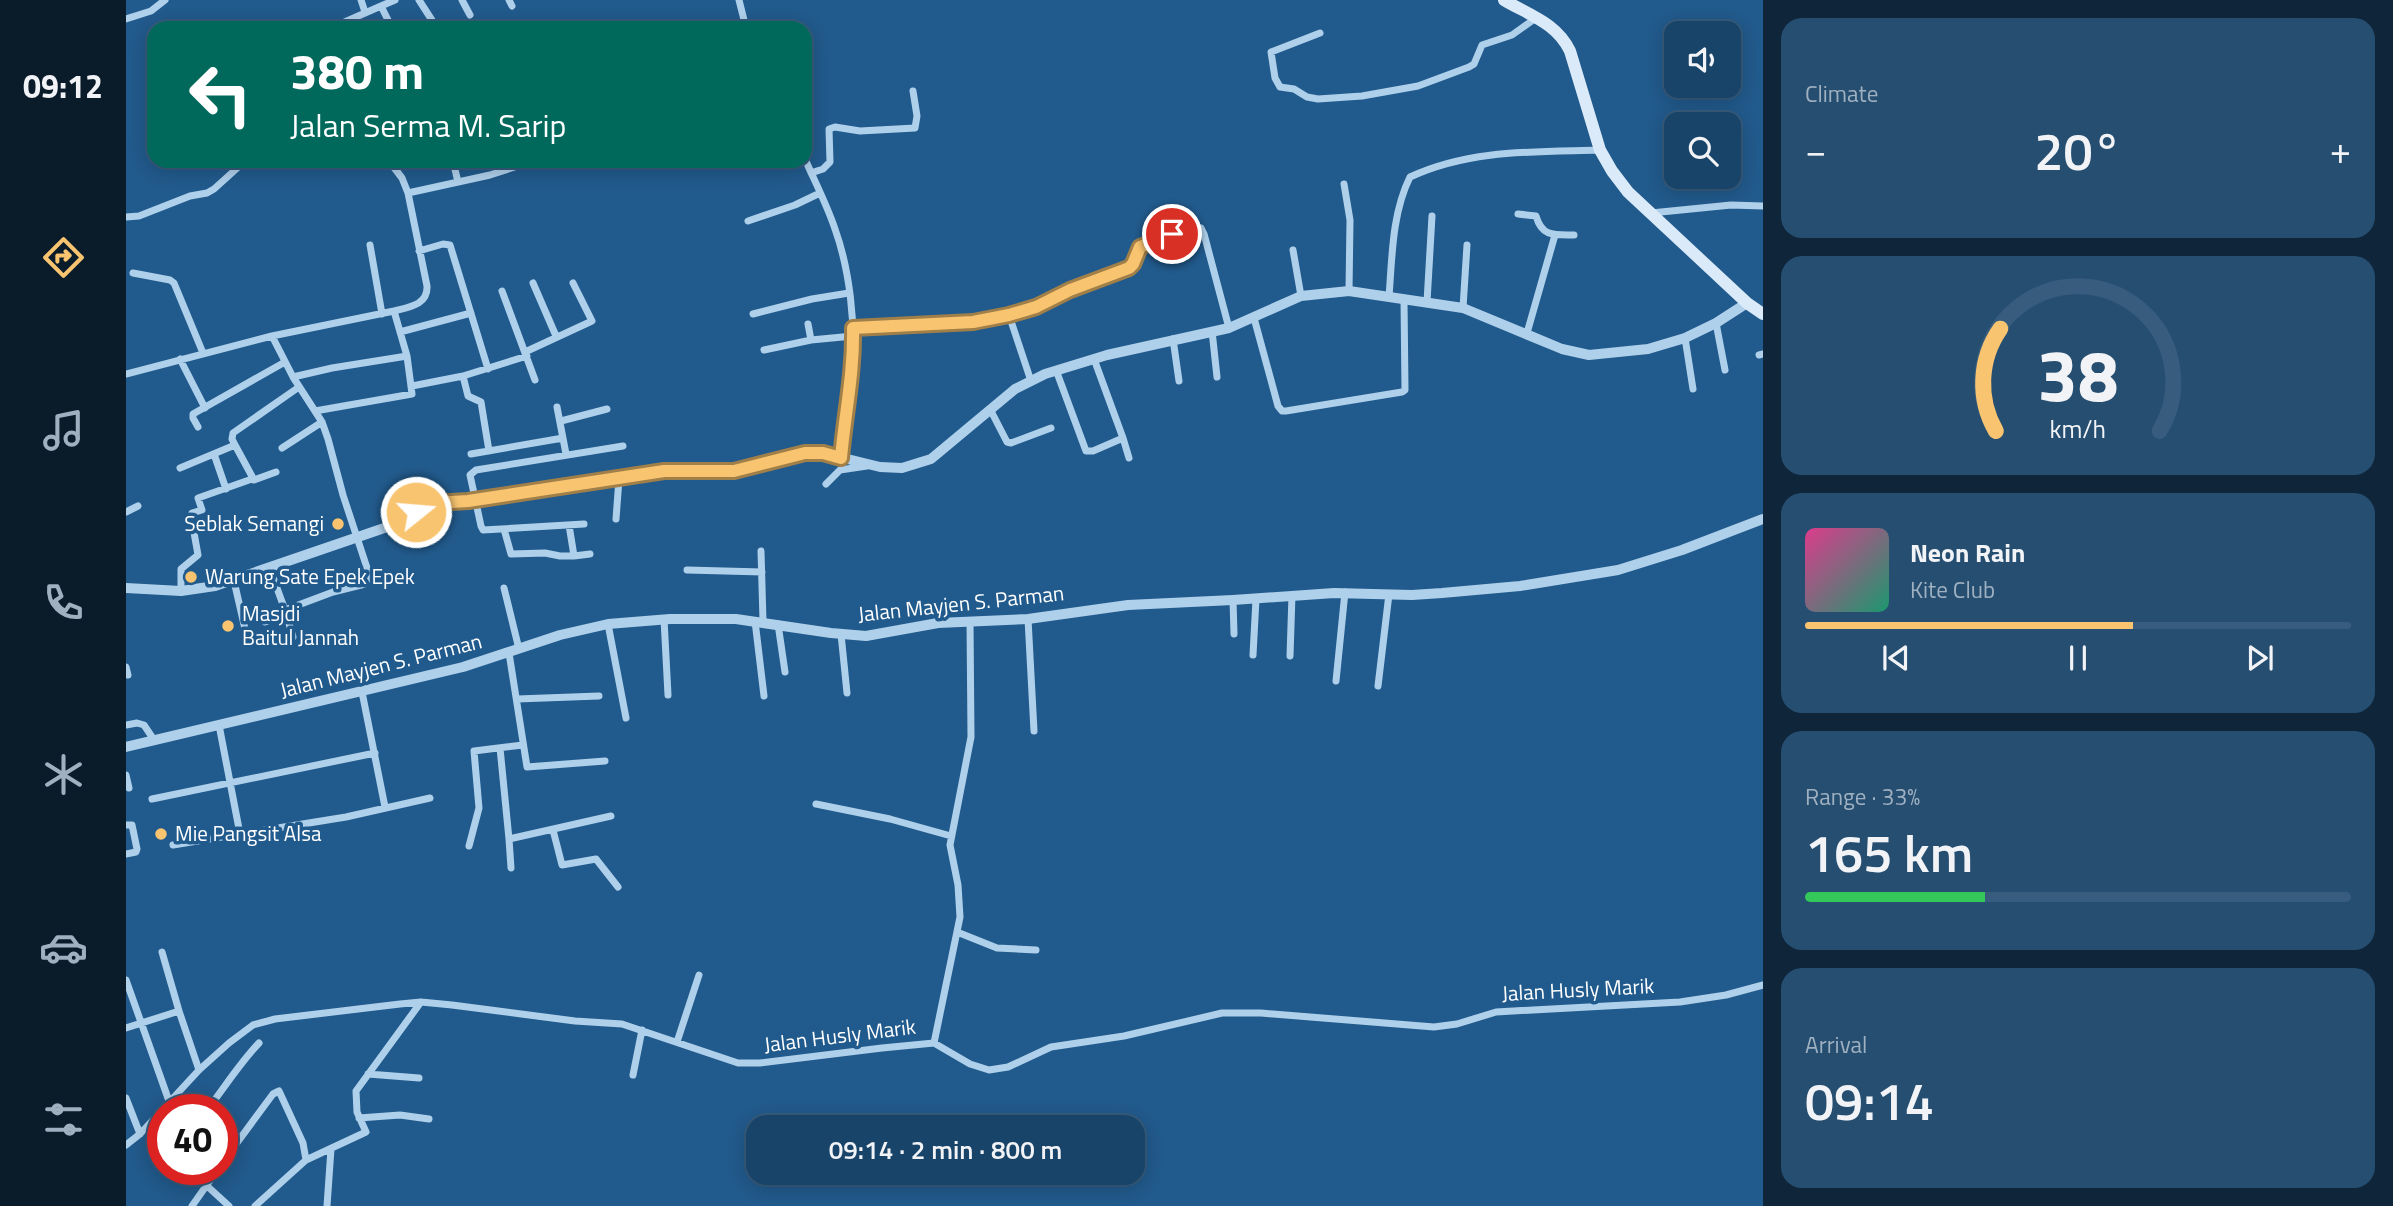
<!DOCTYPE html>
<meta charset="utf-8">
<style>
body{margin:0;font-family:"Titillium Web",sans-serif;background:#264e71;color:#f1f3f6;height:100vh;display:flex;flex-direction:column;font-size:26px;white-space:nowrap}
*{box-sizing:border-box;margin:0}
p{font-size:23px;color:#9fb0c0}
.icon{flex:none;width:38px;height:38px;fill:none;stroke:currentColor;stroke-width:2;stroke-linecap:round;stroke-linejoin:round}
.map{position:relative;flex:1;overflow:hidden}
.side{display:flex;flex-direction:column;gap:18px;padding:18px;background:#0e253a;width:630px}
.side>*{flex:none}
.guide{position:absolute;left:21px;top:21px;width:665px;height:147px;border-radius:21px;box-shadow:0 4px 18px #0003,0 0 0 2px #375c7d;background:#00695c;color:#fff;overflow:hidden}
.tools{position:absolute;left:1538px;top:21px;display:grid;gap:14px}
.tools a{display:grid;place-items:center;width:77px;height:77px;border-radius:14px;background:#194469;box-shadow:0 4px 18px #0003,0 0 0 2px #375c7d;font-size:35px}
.speed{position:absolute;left:21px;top:1094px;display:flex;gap:14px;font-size:35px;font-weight:700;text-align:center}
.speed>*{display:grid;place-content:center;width:91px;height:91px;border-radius:50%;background:#194469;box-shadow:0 4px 18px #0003,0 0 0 2px #375c7d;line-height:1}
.speed .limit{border:10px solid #d22;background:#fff;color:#111}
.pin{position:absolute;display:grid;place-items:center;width:60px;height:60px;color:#fff;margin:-30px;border:4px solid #fff;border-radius:50%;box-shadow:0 2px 7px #0007}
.me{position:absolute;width:77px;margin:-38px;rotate:73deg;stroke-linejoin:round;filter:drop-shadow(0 0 5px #0008)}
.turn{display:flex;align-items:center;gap:24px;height:147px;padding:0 28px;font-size:32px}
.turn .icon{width:91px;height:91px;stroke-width:2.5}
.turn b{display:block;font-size:49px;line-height:60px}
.big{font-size:52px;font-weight:600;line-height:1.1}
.side .card{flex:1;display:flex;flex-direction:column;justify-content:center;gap:10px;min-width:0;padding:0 24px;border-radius:21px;background:#264e71}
.side .dial{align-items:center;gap:0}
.dial svg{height:182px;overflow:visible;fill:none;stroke:#375c7d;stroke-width:7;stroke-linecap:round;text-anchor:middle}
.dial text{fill:#f1f3f6;stroke:none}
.song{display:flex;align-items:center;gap:21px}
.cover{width:84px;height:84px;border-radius:10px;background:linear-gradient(135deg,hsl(330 70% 55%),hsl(160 70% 35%))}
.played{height:7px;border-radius:4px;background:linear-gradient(90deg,#f8c470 60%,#375c7d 60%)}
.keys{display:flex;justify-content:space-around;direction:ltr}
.heat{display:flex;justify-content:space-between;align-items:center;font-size:38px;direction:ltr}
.charge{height:10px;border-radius:5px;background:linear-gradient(90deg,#34c759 33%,#375c7d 0)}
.trip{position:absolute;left:620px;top:1115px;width:399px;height:70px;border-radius:21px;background:#194469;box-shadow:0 4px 18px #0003,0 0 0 2px #375c7d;font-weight:600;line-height:70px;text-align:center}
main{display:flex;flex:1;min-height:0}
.dock{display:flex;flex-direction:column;width:126px;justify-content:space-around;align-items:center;background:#0a1b2a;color:#9fb0c0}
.dock .icon{width:49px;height:49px}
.dock .active{color:#f8c470}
.dock b{font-size:32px;color:#f1f3f6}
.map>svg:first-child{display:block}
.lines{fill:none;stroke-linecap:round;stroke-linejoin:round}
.minor{stroke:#afd0eb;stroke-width:7}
.tertiary{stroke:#afd0eb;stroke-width:10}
.secondary{stroke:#daeaf9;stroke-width:12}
.route-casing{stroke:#a17f49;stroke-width:18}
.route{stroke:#f8c470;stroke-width:12}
.poi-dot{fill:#f8c470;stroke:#215a8c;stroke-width:2.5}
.labels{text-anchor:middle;stroke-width:7;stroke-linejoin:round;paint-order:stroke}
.poi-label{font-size:21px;fill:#fff;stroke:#215a8c;text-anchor:start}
.street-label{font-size:21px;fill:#fff;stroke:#215a8c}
</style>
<main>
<nav class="dock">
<b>09:12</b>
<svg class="icon active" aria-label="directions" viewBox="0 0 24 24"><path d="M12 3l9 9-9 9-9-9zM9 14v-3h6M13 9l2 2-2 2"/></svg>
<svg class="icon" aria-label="music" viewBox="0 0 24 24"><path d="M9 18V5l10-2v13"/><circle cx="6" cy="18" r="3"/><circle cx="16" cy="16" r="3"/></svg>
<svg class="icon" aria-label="phone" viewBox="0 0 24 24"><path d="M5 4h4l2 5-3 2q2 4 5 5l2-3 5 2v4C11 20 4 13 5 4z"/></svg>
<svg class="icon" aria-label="climate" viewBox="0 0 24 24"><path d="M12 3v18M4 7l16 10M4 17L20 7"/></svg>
<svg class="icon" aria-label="car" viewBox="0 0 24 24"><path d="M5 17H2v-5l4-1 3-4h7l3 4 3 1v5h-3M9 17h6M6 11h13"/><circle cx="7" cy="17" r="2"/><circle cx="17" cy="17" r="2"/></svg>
<svg class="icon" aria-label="filters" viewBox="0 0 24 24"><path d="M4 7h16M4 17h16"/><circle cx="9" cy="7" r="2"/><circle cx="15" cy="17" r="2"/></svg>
</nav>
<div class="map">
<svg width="1637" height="1206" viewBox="0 0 1637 1206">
<rect width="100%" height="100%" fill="#215a8c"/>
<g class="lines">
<path class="minor" d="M235,0L239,12
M293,0L311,28
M336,0L344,15
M383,0L386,6
M613,0L620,28
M0,19L25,11L39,0
M205,28L255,6
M266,28L255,6L269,0
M1194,33L1145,52L1149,78L1154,87L1168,89L1181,97L1192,99L1236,96L1292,86L1343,67L1348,64L1356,45L1386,35L1410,18
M679,159C689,182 701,205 709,229C724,271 729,322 727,367C726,396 718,428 715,458
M327,161L332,182
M685,173L697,169L704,162L703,129L709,127L734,131L789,128L791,116L787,91
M1218,184L1224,220L1223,291
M282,193L364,175L407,161
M1525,213L1605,205L1637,206
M1392,214L1410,216C1416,237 1428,235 1448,235
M0,217L13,216L64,196L81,193L88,189L119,161
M622,221L669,205L694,193
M244,245L256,314
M1167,250L1175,296
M293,251L317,244L324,245L362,369
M7,273L44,280L48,283L77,353
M407,283L430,336
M376,291L409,380
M1263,297C1266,258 1266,213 1284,177C1344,149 1410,152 1474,150
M1301,302L1306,216
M1337,308L1341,245
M627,314L686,299L723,293
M883,315L905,381
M1128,318L1152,406L1156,411H1160L1276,392L1279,390L1278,300
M1590,323L1599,370
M682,324L685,340
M727,328L847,322L865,319L910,307L944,291L1003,268L1007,264L1014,247C1031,239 1056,223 1075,228L1078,234L1103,328
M1086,331L1091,377
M274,332L345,313
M1401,333L1429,235
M146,336L268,311C283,307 302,305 301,286L282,193L276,178L263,161
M1559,338L1567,389
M1047,339L1053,381
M638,350L685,340L727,336
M399,352L466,321L447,283
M1633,355L1637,354
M54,359L79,408
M930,370L960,451H967L997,438L968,359
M0,374L146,336L167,377L196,422L202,439L217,495L244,577L243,581L239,584L207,592L159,610L144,569
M337,376L342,396L355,402L363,451
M167,377L206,368L281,356
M286,386L337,376L401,356
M431,407L440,454
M864,409L881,442L885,443L925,428
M189,411L286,394L281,356L268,311
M435,421L481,409
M72,427L67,418V414L159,362
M997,438L1003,458
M109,445L128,480L150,472
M156,448L196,422
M88,454L100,489
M345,454L437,438
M54,468L109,445L106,439L107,433L173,387
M700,484L714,470L741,466
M0,512L12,506
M490,519L493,479
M458,524L357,530L355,526L344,475L350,470L497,446
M443,525L448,556L464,554
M378,529L385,554L419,553L434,556H448
M635,551L637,621
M561,570L636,572
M108,581L119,629
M378,588L393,649
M55,591V569L72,555L65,516L66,513L76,510L72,498L126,479
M1107,600L1108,634
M159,610L167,637
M538,619L542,695
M902,619L908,731
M629,621L638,696
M139,622L161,615
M482,624L500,718
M652,624L659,672
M715,634L721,693
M383,653L401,767L479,761
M1127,655L1130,599
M1164,656L1166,595
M0,667L2,675
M1210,681L1219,592
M1252,686L1263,594
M236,692L259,807
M391,699L473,696
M0,725L11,723L18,725L28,740
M93,725L114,834
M374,748L383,839L485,816
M0,775L3,788
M26,799L249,753
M690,804L764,819L825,836
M0,825H6L11,849L10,852L0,854
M427,830L436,865L470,859L492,887
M383,839L385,868
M47,845L220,817L304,798
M343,846L353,808L348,751L397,745
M831,932L871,948L910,950
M36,952L53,1011
M0,980L43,1101
M0,1028L53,1011L73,1070
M551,1042L573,975
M808,1043L834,917L832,885L824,845L845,737L844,621
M242,1074L293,1078
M507,1075L516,1030
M0,1098L14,1134
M81,1110C99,1087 113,1064 133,1043
M233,1118L274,1115L303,1119
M0,1145L14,1134L73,1070L103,1043L127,1025L149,1019L274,1004L295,1002L326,1005L449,1021L496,1024L612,1063H634L756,1048L808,1043L844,1064L863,1070L882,1067L925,1047L998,1036L1096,1013H1135L1308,1027L1331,1024L1370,1012L1554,1002L1600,995L1637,985
M96,1163L147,1094L153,1091L177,1143L180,1160
M58,1169L80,1185L103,1206
M66,1206L92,1169
M129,1206L180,1160L240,1132L231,1112L230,1091L295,1002
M201,1206L205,1149"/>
<path class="tertiary" d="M0,588L55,591L89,586L267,525L309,503L342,501L538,471H608L679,453H697L754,467L776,468L805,459L889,389L919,374L981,355L1103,328L1175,296L1223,291L1337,308L1436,349L1463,355L1522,349L1559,338L1590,323L1621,303
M0,747L337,667L434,635L482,624L544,619H610L705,633L740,636L812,623L902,619L1002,605L1107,600L1208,593L1286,595L1316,593L1394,586L1492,570L1556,550L1637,519"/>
<path class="secondary" d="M1378,0C1403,15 1431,23 1444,51L1474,150L1486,171L1502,192L1621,303L1637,314"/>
</g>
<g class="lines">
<defs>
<path id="route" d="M290,512L309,503L342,501L538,471H608L679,453H697L715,458C719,413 728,373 727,328L847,322L883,315L910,307L944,290L1003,268L1007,264L1014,247L1046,234"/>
</defs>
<use href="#route" class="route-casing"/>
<use href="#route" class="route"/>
</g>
<g class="poi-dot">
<circle cx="212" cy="524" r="7"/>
<circle cx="65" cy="577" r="7"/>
<circle cx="102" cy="626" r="7"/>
<circle cx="35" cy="834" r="7"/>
</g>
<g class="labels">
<g class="poi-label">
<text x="198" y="531" text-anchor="end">Seblak Semangi</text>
<text x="79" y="584">Warung Sate Epek Epek</text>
<text x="116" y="621">Masjdi<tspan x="116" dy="24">Baitul Jannah</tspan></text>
<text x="49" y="841">Mie Pangsit Alsa</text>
</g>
<g class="street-label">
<text transform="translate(835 604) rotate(-6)" y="7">Jalan Mayjen S. Parman</text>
<text transform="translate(255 666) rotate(-14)" y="7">Jalan Mayjen S. Parman</text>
<text transform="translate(1452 990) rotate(-3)" y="7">Jalan Husly Marik</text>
<text transform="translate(714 1036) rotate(-7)" y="7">Jalan Husly Marik</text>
</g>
</g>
</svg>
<div class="tools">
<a><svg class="icon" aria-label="sound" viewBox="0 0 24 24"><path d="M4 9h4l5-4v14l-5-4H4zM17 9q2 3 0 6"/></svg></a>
<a><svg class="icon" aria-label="search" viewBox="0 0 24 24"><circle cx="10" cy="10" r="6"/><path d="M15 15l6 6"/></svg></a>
</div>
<div class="speed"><div class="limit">40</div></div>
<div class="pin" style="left:1046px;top:234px;background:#d93025"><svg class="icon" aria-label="arrive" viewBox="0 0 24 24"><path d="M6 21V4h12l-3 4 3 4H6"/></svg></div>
<svg class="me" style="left:290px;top:512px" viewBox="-20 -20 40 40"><circle r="17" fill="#f8c470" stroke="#fff" stroke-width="3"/><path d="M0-11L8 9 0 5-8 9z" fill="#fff"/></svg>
<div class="trip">09:14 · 2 min · 800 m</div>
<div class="guide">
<div class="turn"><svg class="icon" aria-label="left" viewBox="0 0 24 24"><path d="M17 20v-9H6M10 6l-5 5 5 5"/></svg><div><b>380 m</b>Jalan Serma M. Sarip</div></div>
</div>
</div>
<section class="side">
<div class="card"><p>Climate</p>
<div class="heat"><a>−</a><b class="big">20°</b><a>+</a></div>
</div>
<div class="card dial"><svg viewBox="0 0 100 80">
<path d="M14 69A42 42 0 1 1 86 69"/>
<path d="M14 69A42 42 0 0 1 16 24" stroke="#f8c470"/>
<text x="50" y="56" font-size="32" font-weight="700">38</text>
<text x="50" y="72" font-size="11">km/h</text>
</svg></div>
<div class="card">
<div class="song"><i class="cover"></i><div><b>Neon Rain</b><p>Kite Club</p></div></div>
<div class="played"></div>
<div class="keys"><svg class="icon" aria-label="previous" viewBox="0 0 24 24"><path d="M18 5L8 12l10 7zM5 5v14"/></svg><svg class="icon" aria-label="pause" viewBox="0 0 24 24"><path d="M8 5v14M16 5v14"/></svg><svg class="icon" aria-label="next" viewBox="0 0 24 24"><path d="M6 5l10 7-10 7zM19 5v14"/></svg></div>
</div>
<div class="card"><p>Range · 33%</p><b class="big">165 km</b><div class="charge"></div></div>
<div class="card"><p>Arrival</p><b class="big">09:14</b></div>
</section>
</main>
